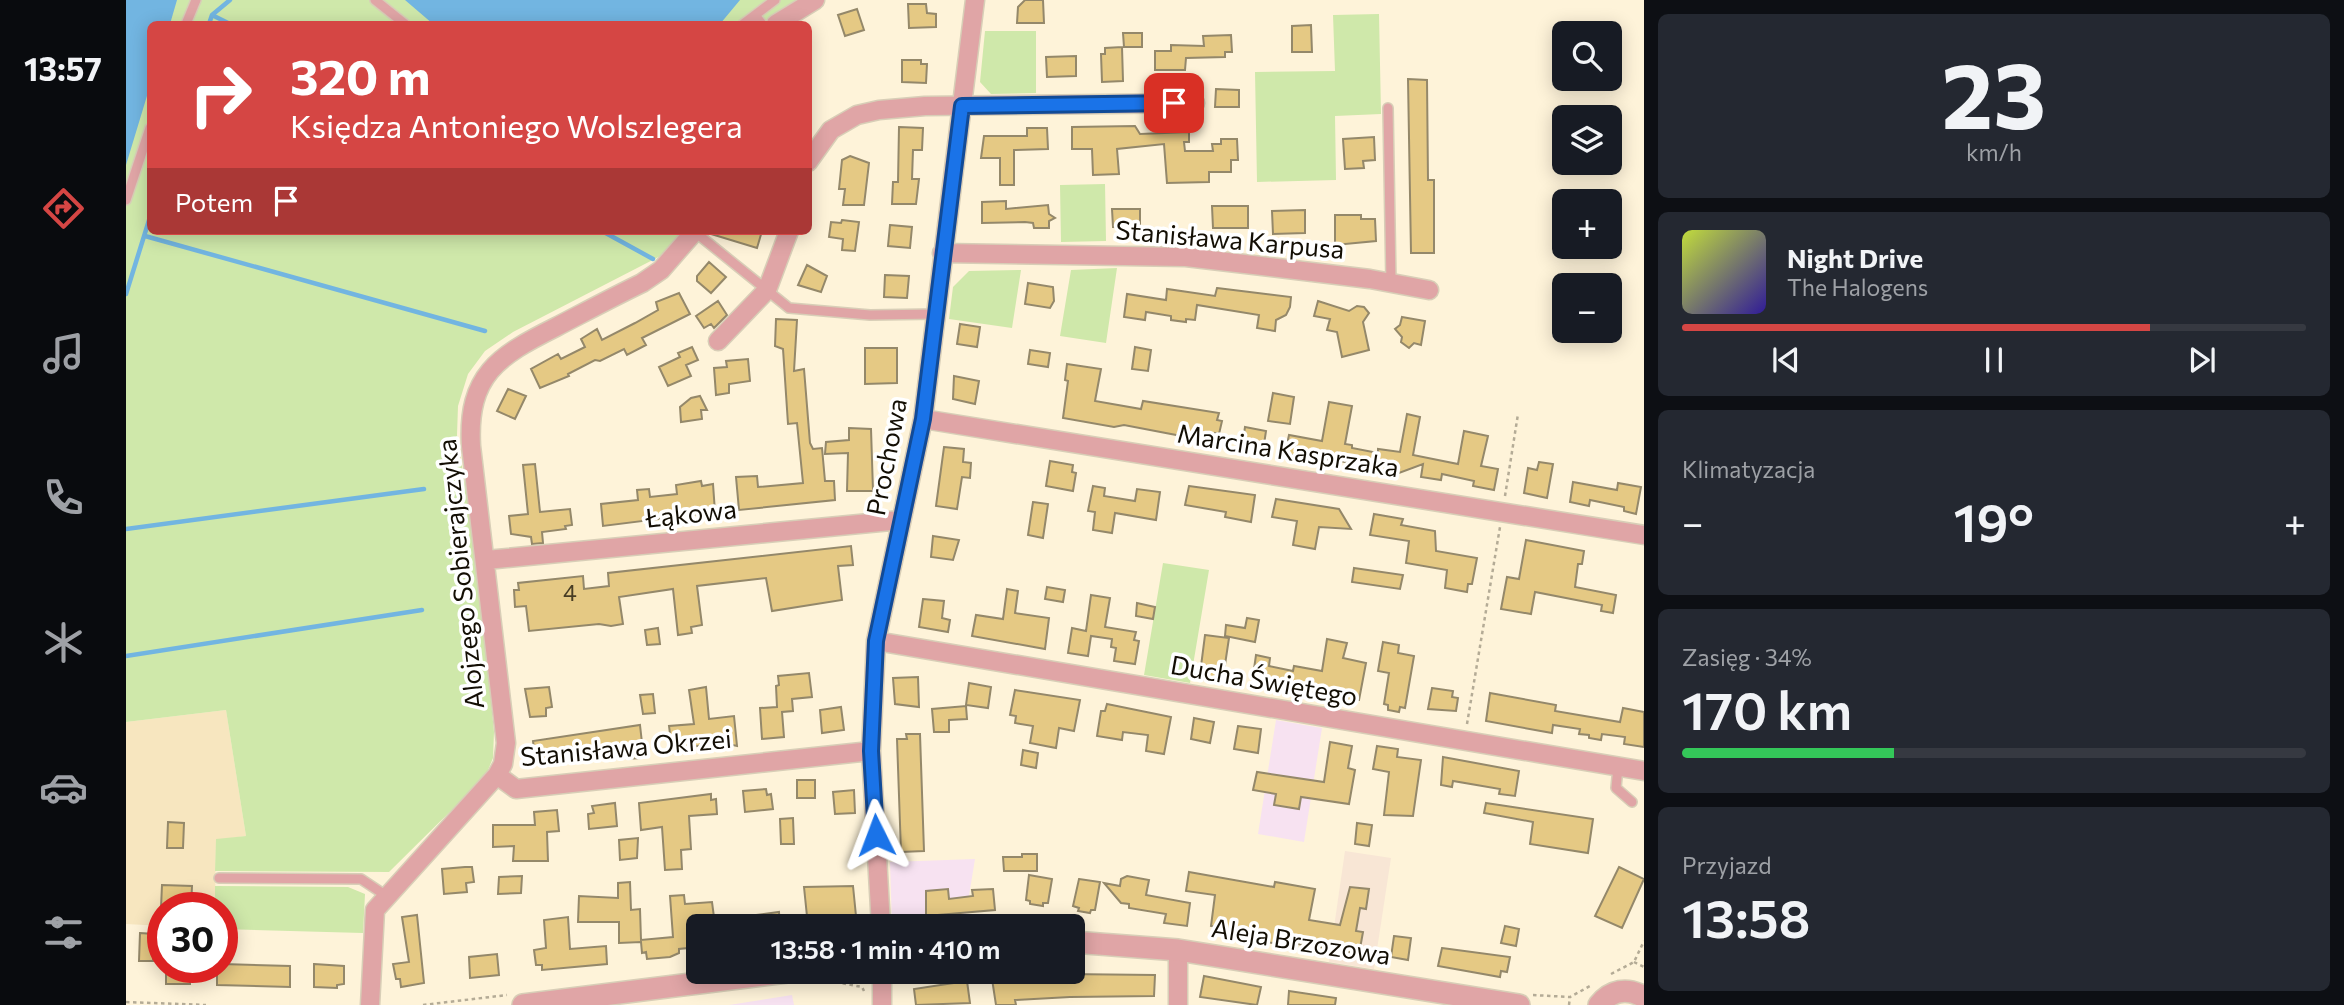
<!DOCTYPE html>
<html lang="pl">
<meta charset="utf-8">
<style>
body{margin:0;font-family:Commissioner,sans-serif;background:#242831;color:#f1f3f6;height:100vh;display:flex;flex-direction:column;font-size:26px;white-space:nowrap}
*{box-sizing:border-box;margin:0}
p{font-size:23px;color:#9ea1a6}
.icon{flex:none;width:38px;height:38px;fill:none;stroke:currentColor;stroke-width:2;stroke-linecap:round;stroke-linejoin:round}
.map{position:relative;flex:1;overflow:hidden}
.side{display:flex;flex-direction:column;gap:14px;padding:14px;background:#0d0f14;width:700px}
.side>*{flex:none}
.top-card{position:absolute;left:21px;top:21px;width:665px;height:214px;border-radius:10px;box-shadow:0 4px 18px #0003;background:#d54644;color:#fff;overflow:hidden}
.buttons{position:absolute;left:1426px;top:21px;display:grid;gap:14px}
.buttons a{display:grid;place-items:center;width:70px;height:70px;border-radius:10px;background:#171b24;box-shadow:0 4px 18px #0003;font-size:35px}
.speed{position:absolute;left:21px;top:892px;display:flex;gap:14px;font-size:35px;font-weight:700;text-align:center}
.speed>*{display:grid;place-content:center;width:91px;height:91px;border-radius:50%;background:#171b24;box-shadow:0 4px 18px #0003;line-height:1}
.speed .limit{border:10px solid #d22;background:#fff;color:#111}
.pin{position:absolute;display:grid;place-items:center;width:60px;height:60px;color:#fff;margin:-30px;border-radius:14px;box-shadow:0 4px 10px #0006}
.me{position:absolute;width:77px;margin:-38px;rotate:357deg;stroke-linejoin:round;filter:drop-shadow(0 0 5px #0008)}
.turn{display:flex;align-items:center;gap:24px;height:147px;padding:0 28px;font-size:32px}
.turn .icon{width:91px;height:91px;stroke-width:2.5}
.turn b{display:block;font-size:49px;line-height:60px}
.then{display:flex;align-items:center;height:66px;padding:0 28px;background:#0003;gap:14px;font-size:26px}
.big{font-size:52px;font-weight:600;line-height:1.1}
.side .tile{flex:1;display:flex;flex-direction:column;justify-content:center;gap:10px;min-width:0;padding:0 24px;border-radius:10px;background:#242831}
.side .dial{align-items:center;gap:0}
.dial b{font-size:91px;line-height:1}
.song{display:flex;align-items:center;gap:21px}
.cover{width:84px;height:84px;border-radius:10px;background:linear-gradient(135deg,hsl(70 70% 55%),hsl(250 70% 35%))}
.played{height:7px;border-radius:4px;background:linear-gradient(90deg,#d54644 75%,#363941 75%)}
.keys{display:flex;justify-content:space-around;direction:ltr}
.heat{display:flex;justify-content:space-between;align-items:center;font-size:38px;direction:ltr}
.charge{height:10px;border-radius:5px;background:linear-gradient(90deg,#34c759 34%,#363941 0)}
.trip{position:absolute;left:560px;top:914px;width:399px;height:70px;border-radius:10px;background:#171b24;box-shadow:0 4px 18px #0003;font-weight:600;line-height:70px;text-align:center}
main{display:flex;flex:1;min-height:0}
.menu{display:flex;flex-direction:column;width:126px;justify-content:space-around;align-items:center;background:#090b0e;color:#9ea1a6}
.menu .icon{width:49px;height:49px}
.menu .on{color:#d54644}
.menu b{font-size:32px;color:#f1f3f6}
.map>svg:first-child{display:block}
.commercial{fill:#f7e2f1}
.built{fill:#f7e6bf}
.education{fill:#f8e6d5}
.green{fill:#cfe8aa}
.water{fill:#72b5e1}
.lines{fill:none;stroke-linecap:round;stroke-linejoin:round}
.stream{stroke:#72b5e1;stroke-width:4.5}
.building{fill:#e5c984;stroke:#94886a;stroke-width:2}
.service-casing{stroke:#d8ceb7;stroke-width:12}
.minor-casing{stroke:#d8ceb7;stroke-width:21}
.tertiary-casing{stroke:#d8ceb7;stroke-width:24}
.path{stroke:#b4ab96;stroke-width:2.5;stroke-dasharray:3.5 3.5;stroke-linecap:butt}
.service{stroke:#e0a5a6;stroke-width:9}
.minor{stroke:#e0a5a6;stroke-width:18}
.tertiary{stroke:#e0a5a6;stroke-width:21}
.route-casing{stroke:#114b97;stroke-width:18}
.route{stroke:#1a73e8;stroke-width:12}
.labels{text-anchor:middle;stroke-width:7;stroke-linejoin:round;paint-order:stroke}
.number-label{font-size:23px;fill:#483d24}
.street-label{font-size:26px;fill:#130e04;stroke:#fff}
</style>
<main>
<nav class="menu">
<b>13:57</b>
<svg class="icon on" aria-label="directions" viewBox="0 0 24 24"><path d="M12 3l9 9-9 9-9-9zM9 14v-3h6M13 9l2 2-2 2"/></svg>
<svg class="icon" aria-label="music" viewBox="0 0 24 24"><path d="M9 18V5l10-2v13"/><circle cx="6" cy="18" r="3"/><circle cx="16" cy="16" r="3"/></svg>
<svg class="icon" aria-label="phone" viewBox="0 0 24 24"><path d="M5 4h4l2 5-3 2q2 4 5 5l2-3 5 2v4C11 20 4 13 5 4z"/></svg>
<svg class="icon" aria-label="climate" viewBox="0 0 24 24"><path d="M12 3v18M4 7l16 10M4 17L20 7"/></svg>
<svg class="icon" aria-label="car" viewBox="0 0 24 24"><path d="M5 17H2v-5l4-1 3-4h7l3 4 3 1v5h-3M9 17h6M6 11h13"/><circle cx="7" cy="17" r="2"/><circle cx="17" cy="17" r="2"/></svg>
<svg class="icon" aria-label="filters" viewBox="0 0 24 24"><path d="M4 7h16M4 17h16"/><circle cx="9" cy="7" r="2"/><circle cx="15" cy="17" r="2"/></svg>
</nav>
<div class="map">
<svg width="1518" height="1005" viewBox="0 0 1518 1005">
<rect width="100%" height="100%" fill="#fef3d9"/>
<path class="commercial" d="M1150,720L1196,728L1178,842L1132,834Z
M849,859L838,926H766L764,862Z
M666,995L668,1005H603Z"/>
<path class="built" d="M100,710L120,836L90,840L89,908H37V926L0,924V722Z"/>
<path class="education" d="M1219,851L1265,858L1248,969L1203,962Z"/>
<path class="green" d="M0,0H673L640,24H24V231H560L548,249L387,332L359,351L342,374L332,406L331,435L351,559L368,732L367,758L359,777L263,872L89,871L90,839L120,836L100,710L0,722Z
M1253,14L1255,114L1209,116L1210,180L1131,182L1129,72L1209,71L1207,15Z
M859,31H910V93L865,94L854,82Z
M979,184L980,241L935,242L934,185Z
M991,268L980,343L934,336L945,270Z
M895,270L886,328L823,319L827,287L843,271Z
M1037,563L1083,570L1064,683L1018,675Z
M89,886L222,887L239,894L237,933L96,929V908H89Z"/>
<path class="water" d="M0,0H51L44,24H24V86L0,165Z
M279,0H614L594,24H307Z"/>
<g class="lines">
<path class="stream" d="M86,15L104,24
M83,24L86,15L104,0
M476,231L527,259
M19,236L359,331
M0,294L24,217
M0,529L298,489
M0,656L296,610"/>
</g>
<path class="building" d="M899,0H917L918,23H891L892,7Z
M782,4H800L801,13L810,14V27L783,28Z
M731,9L738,30L719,36L712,15Z
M1185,25L1186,52H1166V26Z
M997,33H1016V47H998Z
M1105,35L1106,52H1099V57L1060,58L1059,70H1029V51H1045V45L1078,46L1077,36Z
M996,47L997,81L976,82L975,54H979V48Z
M950,56V76L921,77L920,57Z
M776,60H795V64H801L800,83L776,82Z
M1282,79L1301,80L1302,180H1308V253H1285Z
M1090,89L1113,90V107H1089Z
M1009,126L1014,134L1063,132V142H1058L1059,151H1087L1086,144H1095V139H1111L1112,160H1105V172H1083V182L1041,183L1038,144L991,149L993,174L967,175L966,149H946V127Z
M773,127L797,128L796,150H787L786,179H793L790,204H766L767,182H772Z
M901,128H921L922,149L888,150V185H874V158H855L858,136H901Z
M1248,137L1249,160L1237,161L1238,168L1219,169L1217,139Z
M724,156L743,163L738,205H717L719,189H713L716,160Z
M880,201V209L922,205L923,214L929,218L923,221V228H908L907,223L899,222L856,223V202Z
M1086,206H1122V228H1087Z
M986,209H1014V228L987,227Z
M1179,210V233L1147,234L1146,211Z
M1209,215H1235V219H1249L1250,241L1209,245Z
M716,220L733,222L729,251L716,250L717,239L703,237L705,222L715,223Z
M764,225L786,227L784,248L762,246Z
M585,231H636L631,248L585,234Z
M583,262L600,277L585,293L571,281V276Z
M681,265L701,276L695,292L672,285Z
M759,275L783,276L781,298L758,297Z
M902,283L927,287L928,301L924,308L899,304Z
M1091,288L1165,297L1164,307L1160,315L1150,320L1149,331L1131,328L1133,315L1071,305L1069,320L1060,319V322L1045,320V316L1020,312L1019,320L998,317L1001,294L1040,300L1041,289L1089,296Z
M553,293L564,314L516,338L520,345L501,355L498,349L474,361L469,360L442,374L443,376L414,388L405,369L432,354L435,359L459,347L455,339L471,329L476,340L509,323L532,310L530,302Z
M592,301L601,315L588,328L585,324L578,328L570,316Z
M1192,301L1223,311L1231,306L1238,307L1243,313L1237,322L1243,350L1216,357L1211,332L1201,330L1204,319L1188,316Z
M1276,317L1299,321L1295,345L1288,343L1283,348L1275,342L1276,337L1269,329L1274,325Z
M650,319L671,320L668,371L678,369L684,443L687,449L696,448L699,481H708L709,500L613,510L610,477L631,476L632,487L677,483L671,423L662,424L657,349L649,346Z
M834,324L854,327L851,347L831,344Z
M566,347L572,360L560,365L565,376L542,386L533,367L554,357L552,353Z
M1009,347L1025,350L1022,371L1006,369Z
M739,348H771V383L739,384Z
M904,350L924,353L922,367L902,364Z
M622,359L624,381L603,384V393L590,395L588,368L601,367L600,361Z
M941,364L975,369L969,401L1015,409L1017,401L1093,413L1091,420L1096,421L1093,434L1089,433L1087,442L998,425L988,427L937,418L942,381L939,380Z
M828,376L853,381L849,404L827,399Z
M382,389L400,396L389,419L371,411Z
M1147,393L1168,397L1164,424L1142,421Z
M574,396L581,410H575L576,419L555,422L554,407L565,398Z
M1203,402L1226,406L1219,444L1226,445V448L1252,453V449L1274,452L1281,414L1294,417L1287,455L1332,464L1338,431L1362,436L1355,466L1372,469L1368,490L1347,486L1348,481L1316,474L1315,480L1295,477L1297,464L1273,473L1249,469V466L1159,454L1163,435L1196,441Z
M1119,427L1140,431L1137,451L1116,447Z
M723,428L745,429L747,491H721L722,453L699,454L700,442L723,440Z
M818,447L838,449L837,462L845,463L844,478L836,477L831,509L810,506Z
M924,461L947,465L946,472L950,473L947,491L920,486Z
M1413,462L1427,464L1421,498L1398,493L1402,468L1411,470Z
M409,464L414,512L444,509L446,525L439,526L440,529L416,532L417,543L406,544L405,537L385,534L383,516L402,514L397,465Z
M575,481L576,486L587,484L589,512L477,526L475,504L512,500L511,490L523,489L524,497L551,494L550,485Z
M1447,482L1491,490L1492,483L1515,487L1510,514L1498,511V507L1464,500L1463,506L1444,502Z
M967,486L979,488L978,496L1009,501L1011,489L1034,492L1030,520L989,513L986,533L967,530L969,512L962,511Z
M1063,486L1129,495L1125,522L1099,517L1100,512L1059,505Z
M1150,499L1213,509L1225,529L1193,527L1189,549L1167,545L1171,521L1146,517Z
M907,502L922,504L917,538L902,535Z
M1248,514L1277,519L1275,525L1309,531L1310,551L1351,558L1346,584H1342L1341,592L1319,588L1321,570L1280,563L1283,541L1244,535Z
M807,536L833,540L827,560L805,557Z
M1400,540L1458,551L1456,564H1452L1449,587L1490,595L1487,613L1475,611L1476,605L1409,592L1405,614L1375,609L1381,577L1393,579Z
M725,546L727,565L712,566L716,600L646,611L640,578L571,586L576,625L565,627L566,633L552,635L547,589L493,597L497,624L485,626L473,624L403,631L400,606L389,607L388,590H393L392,583L457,576L458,589L483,586L482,573Z
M1228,568L1277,575L1274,589L1226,582Z
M921,587L939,590L937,602L919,599Z
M881,589L892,591L889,613L923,618L919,649L846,636L850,615L877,619Z
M965,595L984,598L979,627L1010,632L1008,640L1013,641L1009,664L988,661L990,648L985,647L986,639L965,636L962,656L942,653L946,628L960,631Z
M797,599L818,601L816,618L824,620L822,632L793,627Z
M1011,603L1029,607L1027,619L1010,616Z
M1121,618L1133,620L1129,642L1099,636L1100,625L1119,628Z
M532,628L534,644L521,645L519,630Z
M1079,635L1103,638L1097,678L1091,677V681L1078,680V675L1074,674Z
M1201,639L1221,643L1217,658L1240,663L1233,700H1229L1228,705L1216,704L1217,698L1212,697L1126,683L1130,655L1144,658L1143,666L1167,671L1168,666L1196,671Z
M1257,642L1273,645L1272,653L1288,656L1279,708L1274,707L1273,712L1262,710V705L1258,704L1263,673L1252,671Z
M683,673L686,697L666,699L667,711L656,712L658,737L636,739L634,708L651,707L650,686L653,685L652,676Z
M792,677L793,707L769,704L767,678Z
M843,683L865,687L862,708L840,705Z
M423,687L426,707L420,708V716L404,717L399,689Z
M580,687L583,719L608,716L611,746L598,743L546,749L543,726L568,724L563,690Z
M1306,688L1327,691L1326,697L1332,698L1330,711L1302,709Z
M889,690L954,700L948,731L933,728L930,748L904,743L907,726L889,723L890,716L884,715Z
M1364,693L1430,705L1429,711L1494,722L1497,708L1518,712V747L1498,744L1499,737L1476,734L1475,740L1463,738V735L1453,734L1454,729L1427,725L1426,733L1360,721Z
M527,694L529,713L517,714L514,695Z
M981,704L1045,717L1038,754L1020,751L1022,735L997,732L996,740L971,736L975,711H979Z
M840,706L841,719L823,720V732H808L806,709Z
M715,707L718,730L696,733L694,710Z
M1068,718L1088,722L1084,743L1065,739Z
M514,725L517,752L513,753L514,758L501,759V754H495L410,764L407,741Z
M1112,726L1135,729L1132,753L1108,749Z
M780,734H794L798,851L775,852L771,739H781Z
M1204,742L1226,746L1222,768L1229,770L1223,804L1175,797L1173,809L1148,805L1150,794L1127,790L1131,772L1198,782Z
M1251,746L1272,749L1271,757L1295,760L1287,816L1258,815L1263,772L1247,769Z
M897,750L912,753L910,768L895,765Z
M1317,757L1393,771L1389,796L1373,794L1374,789L1327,781L1326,787L1315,785Z
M671,780H689V798H671Z
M640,789L641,795L645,794L647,809L619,812L617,791Z
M728,790L729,813L709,814L707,792Z
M585,794V800L590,799L591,814L563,816L565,849L555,850L556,869L539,870L536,827L515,830L513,803Z
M489,803L491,826L463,829L462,814L468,813L466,806Z
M1360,803L1467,819L1462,853L1404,844L1407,822L1358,813Z
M431,810L433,831L421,832L422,861H387L388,846L367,847V825H409L408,812Z
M667,818L668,844H655L654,819Z
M42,822L58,823L57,848H41Z
M1231,823L1246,825L1243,846L1229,844Z
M512,838L511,858L494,860L493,840Z
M896,854H911V871H878L877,857H896Z
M339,867H346L348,882L340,883L341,892L318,894L316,869Z
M1493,867L1518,879L1496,928L1469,916Z
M1063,872L1148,887L1149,882L1189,889L1183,920L1214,925L1224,887L1243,889L1240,909L1234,908L1230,931L1237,932L1233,954L1195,947L1190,948L1189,951L1177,949V945L1172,944L1131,942L1127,935L1097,931V928L1085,926L1089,895L1060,891Z
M903,875L926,879L922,903H917V906L904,904V901L900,900Z
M396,876L395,893L372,894L373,877Z
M1001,876L1023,880L1020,895L1064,903L1061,926L1038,923L1040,914L1003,908V904L995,903L978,883L994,886L995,879Z
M953,879L974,882L969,910H965L964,913L952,911L953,908L947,906Z
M504,882L505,910L514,909L515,940L547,937L544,896L558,895L559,904L586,902L588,917L572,918V947L553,949V953L544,957L521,959L520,952L516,953L515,942L493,943V922H452L453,896L492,898V883Z
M36,885L66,886L65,908H35Z
M727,886L731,926H682L678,887Z
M822,889L823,899L847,896L846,890L867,889L869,910L800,916V891Z
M653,912L654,926H607V918Z
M291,915L298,983L275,987L274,979H270L267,964L283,962L276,917Z
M442,917L444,949L480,946L481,964L416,970V965H410L408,950L420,948L418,920Z
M1379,926L1393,929L1390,946L1375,943Z
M14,933L28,934L27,961H13Z
M1268,936L1285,938L1282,960L1265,957Z
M1316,948L1384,957L1381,972L1375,971L1374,977L1312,966Z
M371,954L373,975L344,978L343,957Z
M96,964L164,966V987L91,985V968H96Z
M188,964L218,966V984L211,985V988L188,987Z
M40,968H64V984H40Z
M938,974L1029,975L1028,996L944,997L889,1000L890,1005H870L866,979Z
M1078,976L1135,987L1131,1005L1074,997Z
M841,981L844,1003L790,1005L788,989Z
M1163,991L1210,998L1209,1005H1162Z"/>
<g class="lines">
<defs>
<path id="service" d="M249,0L279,24
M629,15L636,24
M60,24L70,0
M617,24L649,0
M1262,108L1265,283
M0,200L24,128
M569,232L663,308L744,315L810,314
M1492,767L1490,788L1506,802
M93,878L235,879L259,895"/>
<path id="minor" d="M650,24L689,0
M682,162L705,130L731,115L753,110L799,106L1069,103
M816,253L1060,257L1244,279L1303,290
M592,341L641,290L663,231
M797,419L1518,535
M360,560L775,520
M750,641L1518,771
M371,775L390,789L745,751
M755,926L745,751L750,641L797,419L849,0
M1052,950V1005
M244,1005L249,910L371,775L377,764L380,743L345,446C341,375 372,356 430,327C459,312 487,297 516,283L535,270L569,231
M756,1005V971"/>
<path id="tertiary" d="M947,942L1052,950L1393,1005
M397,1005L669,971
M1473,1005C1485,990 1501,987 1518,997"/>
</defs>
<use href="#service" class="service-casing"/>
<use href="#minor" class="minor-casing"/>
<use href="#tertiary" class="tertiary-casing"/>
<path class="path" d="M1379,496L1392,414
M1341,724L1374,527
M1508,962L1518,967
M1485,974L1508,962L1518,941
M682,982L699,980L736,987L738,991
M1407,995L1444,997L1464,986
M0,1002L80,1005
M297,1005L381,995
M1443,1005L1444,997"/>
<use href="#service" class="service"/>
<use href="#minor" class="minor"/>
<use href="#tertiary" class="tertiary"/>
</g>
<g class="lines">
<defs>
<path id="route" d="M750,835L745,751L750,641L797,419L836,106L1048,103"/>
</defs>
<use href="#route" class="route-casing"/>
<use href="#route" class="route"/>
</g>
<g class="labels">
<g class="number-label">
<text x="444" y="601">4</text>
</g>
<g class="street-label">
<text transform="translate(1104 240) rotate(5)" y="9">Stanisława Karpusa</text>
<text transform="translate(1162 451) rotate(9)" y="9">Marcina Kasprzaka</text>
<text transform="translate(761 457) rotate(-79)" y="9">Prochowa</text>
<text transform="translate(565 514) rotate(-6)" y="9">Łąkowa</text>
<text transform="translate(335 574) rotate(-96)" y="9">Alojzego Sobierajczyka</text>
<text transform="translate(1138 681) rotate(10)" y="9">Ducha Świętego</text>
<text transform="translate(500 748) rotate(-5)" y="9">Stanisława Okrzei</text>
<text transform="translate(1175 942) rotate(9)" y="9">Aleja Brzozowa</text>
</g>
</g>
</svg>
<div class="buttons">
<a><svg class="icon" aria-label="search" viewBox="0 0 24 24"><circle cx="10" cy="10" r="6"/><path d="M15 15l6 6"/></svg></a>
<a><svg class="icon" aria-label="layers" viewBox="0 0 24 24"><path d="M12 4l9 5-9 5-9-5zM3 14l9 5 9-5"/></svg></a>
<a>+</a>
<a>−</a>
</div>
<div class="speed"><div class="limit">30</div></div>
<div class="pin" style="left:1048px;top:103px;background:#d93025"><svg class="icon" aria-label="arrive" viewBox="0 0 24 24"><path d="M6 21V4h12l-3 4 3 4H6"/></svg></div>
<svg class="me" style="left:750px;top:835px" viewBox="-20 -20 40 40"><path d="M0-17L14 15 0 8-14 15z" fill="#1a73e8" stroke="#fff" stroke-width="4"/></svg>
<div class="trip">13:58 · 1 min · 410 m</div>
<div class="top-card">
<div class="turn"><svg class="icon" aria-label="right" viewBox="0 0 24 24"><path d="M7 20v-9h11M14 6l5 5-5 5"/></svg><div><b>320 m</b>Księdza Antoniego Wolszlegera</div></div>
<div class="then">Potem<svg class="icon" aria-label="arrive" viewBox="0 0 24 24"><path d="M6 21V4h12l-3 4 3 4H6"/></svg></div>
</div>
</div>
<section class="side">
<div class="tile dial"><b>23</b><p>km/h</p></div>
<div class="tile">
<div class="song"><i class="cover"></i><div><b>Night Drive</b><p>The Halogens</p></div></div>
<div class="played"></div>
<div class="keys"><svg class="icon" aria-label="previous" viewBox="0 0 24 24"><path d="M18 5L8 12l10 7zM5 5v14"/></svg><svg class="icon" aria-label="pause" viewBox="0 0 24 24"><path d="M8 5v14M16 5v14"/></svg><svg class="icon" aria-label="next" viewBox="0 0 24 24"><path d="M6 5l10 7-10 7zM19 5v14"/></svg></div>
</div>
<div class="tile"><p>Klimatyzacja</p>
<div class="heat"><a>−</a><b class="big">19°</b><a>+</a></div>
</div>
<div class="tile"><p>Zasięg · 34%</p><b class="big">170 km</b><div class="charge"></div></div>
<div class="tile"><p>Przyjazd</p><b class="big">13:58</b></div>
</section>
</main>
